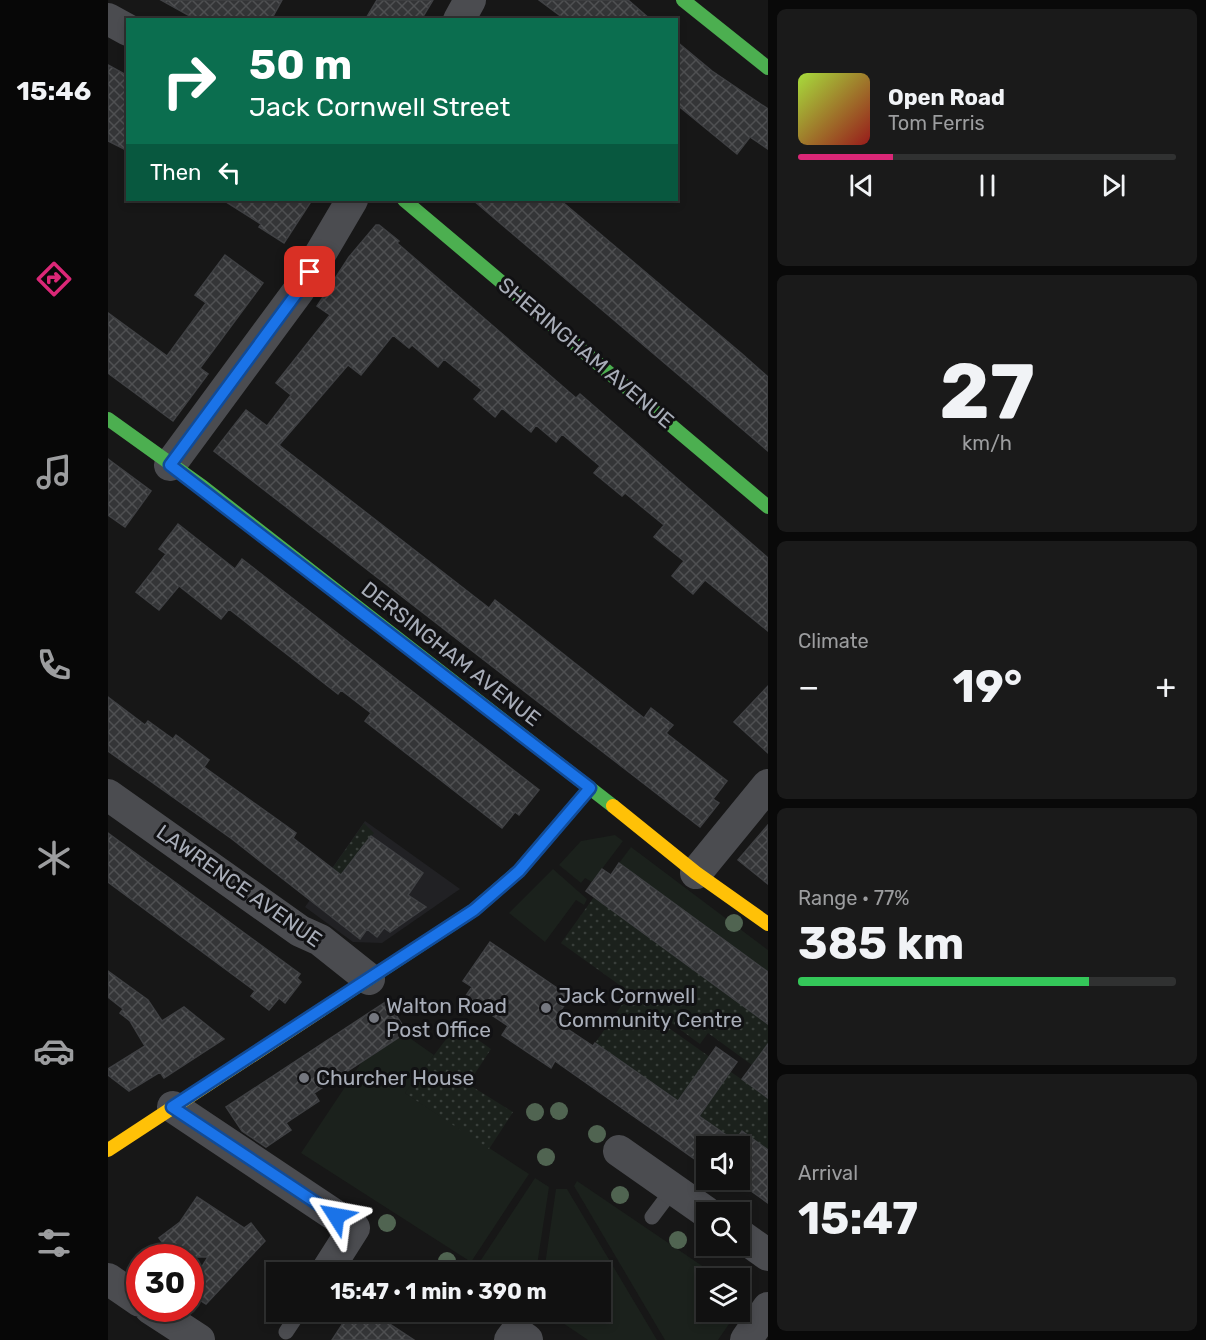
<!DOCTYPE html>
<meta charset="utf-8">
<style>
body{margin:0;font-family:Rubik,sans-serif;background:#1a1a1a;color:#f1f3f6;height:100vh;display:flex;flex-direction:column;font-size:22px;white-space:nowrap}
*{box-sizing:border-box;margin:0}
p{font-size:20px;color:#9c9d9f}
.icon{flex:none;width:33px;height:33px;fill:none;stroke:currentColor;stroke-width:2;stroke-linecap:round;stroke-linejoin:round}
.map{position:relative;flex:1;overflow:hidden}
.drawer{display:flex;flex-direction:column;gap:9px;padding:9px;background:#090909;width:438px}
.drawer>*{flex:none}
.guide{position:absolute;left:18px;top:18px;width:552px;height:183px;border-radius:0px;box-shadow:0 3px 9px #0003,0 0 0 2px #303131;background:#0b6e4f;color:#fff;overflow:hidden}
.tools{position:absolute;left:588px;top:1136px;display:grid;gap:12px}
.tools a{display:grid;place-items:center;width:54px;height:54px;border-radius:0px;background:#111;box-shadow:0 3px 9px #0003,0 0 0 2px #303131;font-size:30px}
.speed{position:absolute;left:18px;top:1244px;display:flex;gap:12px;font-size:30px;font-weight:700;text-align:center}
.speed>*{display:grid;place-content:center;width:78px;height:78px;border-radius:50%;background:#111;box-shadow:0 3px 9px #0003,0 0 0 2px #303131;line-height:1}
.speed .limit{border:9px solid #d22;background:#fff;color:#111}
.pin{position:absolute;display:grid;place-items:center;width:51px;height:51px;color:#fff;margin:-26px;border-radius:12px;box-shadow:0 3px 9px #0006}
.me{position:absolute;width:66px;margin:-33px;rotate:304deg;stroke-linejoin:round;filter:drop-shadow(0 0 4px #0008)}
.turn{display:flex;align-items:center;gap:21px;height:126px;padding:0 24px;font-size:27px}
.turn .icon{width:78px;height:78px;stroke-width:2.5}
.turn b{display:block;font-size:42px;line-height:51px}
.then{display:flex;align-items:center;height:57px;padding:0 24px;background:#0003;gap:12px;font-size:22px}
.big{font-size:45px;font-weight:700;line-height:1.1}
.drawer .tile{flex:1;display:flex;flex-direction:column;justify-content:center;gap:9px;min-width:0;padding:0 21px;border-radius:9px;background:#1a1a1a}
.drawer .dial{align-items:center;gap:0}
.dial b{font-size:78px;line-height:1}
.song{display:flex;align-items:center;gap:18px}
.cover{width:72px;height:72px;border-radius:9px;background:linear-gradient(135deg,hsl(80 70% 55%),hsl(0 70% 35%))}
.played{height:6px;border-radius:3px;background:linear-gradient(90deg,#db2777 25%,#303131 25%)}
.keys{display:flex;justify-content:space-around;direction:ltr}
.heat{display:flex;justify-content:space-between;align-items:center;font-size:33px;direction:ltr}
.charge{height:9px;border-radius:4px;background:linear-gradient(90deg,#34c759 77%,#303131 0)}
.trip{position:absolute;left:158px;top:1262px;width:345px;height:60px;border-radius:0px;background:#111;box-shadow:0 3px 9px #0003,0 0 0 2px #303131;font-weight:700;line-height:60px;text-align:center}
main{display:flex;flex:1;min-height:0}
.tabs{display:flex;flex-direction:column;width:108px;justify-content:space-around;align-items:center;background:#070707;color:#9c9d9f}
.tabs .icon{width:42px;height:42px}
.tabs .selected{color:#db2777}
.tabs b{font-size:27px;color:#f1f3f6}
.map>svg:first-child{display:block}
.built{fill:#212124}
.grass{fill:#1b211c}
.park{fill:url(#park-dots)}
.building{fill:url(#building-cross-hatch);stroke:#3f4043;stroke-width:1.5}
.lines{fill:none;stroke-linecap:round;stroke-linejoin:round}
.lane{stroke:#4b4c50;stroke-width:15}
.street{stroke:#4b4c50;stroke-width:32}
.fast{stroke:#4caf50;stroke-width:14}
.slow{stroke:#ffc107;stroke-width:14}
.tree{fill:#506451}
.route-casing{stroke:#114b97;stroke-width:15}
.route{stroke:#1a73e8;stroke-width:10}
.poi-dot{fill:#757880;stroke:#111113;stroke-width:2}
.labels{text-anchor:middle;stroke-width:6;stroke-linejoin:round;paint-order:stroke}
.street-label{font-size:21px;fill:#a8adb8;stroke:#111113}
.poi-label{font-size:21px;fill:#a8adb8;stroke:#111113;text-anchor:start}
</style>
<main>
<nav class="tabs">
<b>15:46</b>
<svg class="icon selected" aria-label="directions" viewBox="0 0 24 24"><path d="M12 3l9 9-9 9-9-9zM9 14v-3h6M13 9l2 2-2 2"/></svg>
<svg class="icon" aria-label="music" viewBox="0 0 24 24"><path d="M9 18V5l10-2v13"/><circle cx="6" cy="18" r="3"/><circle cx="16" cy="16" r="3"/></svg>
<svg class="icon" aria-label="phone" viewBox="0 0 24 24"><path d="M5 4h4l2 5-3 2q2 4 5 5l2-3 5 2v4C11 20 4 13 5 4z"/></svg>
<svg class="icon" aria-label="climate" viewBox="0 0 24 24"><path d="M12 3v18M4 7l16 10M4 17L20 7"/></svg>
<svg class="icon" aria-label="car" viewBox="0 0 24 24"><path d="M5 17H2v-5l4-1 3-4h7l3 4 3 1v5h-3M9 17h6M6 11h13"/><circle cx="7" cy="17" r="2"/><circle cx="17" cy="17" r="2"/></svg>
<svg class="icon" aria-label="filters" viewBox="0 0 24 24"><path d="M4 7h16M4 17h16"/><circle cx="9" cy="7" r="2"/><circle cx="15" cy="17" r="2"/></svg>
</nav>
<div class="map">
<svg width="660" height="1340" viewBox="0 0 660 1340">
<defs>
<pattern id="park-dots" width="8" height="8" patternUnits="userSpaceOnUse" patternTransform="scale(1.5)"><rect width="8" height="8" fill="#1b211c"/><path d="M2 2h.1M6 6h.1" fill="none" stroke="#393f3b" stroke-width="1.8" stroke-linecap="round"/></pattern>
<pattern id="building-cross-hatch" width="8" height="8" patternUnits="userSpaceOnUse" patternTransform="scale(1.5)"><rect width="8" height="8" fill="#343537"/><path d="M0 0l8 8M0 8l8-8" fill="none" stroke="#4f5052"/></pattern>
</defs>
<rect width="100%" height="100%" fill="#171717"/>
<path class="built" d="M257,821L352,889L274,943L245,942L197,907Z"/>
<path class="grass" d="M507,835L515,841L484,882L477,878L473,883L451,865L473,841Z
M523,847L660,950V972L511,863Z
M445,869L479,899L476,905L468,900L437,942L401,913Z
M296,1034L326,1055L297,1093L421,1174L363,1262L193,1153L253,1063Z
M427,1178L441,1187L428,1272H378L369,1266Z
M469,1181L612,1278H598V1311H630L610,1340H557L466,1186Z
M448,1189H459L549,1340H480L437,1311H492V1272H436Z"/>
<path class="park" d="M256,823L266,833L255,847L279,864L203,899Z
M486,897L660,1024V1044L644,1065L600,1033L592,1044L562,1022L558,1026L660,1098V1150L634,1132L627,1141L591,1116L603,1099L582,1084L570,1101L487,1043L518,999L527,1005L531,999L453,943Z
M349,1025L383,1049L360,1084L405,1112L381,1149L297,1093Z"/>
<path class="building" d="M53,0H174L163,20H89Z
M269,0H325L313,20H257Z
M431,0H520L543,20H458Z
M568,41L604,71L660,109V149L642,137L629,154L568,104Z
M0,65L20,76V151L0,141Z
M115,200H204L176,243L151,227L153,224Z
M365,200H452L633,353L660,377V451Z
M268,225H271L291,241L289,243L468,398L472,394L660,558V631L597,580L585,594L564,576L576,561L546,537L556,525L517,493L514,496L486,473L492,466L454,434L448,442L428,425L423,432L394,408L387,417L366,399L374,390L336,359L330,367L304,345L301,348L285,335L253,375L240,365L171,445L381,608L387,600L536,718L543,708L565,725L558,733L619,781L605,799L611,803L592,827L106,451L138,410L159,426L183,395L168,383L222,315L209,306L241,257Z
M117,255L155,283L92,368L100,374L65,421L0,373V313L59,356L98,303L87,295Z
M0,459L43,491L17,527L0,515Z
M70,524L127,569L134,559L431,790L411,815L407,812L394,828L257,721L263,713L233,690L230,694L121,609L113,619L71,586L51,610L28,592L58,554L51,549Z
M660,686V753L626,722Z
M0,697L37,725L40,721L65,739L68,735L101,760L96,767L188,833L185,838L233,875L263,836L315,873L300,895L318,907L282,932L276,928L269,937L259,929L252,939L124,839L0,751Z
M660,825V884L630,860Z
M0,833L192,974L189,978L193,982L177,1003L171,998L161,1010L143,996L147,991L0,882Z
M511,863L660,972V1024L478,891L494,869L503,875Z
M382,942L462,997L446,1020L485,1046L487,1043L570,1101L608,1047L629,1062L591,1116L627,1141L634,1131L660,1150V1203L636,1186L633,1191L616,1179H632V1146H598V1167L447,1061L443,1068L394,1035L400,1026L357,997L364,987L355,981Z
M0,971L40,1000L54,1021L76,1007L116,1039L56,1078L52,1072L21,1091L0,1075V1069L37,1046L22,1021L12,1013L15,1009L0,997Z
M279,1001L299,1032L206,1093L211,1101L178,1123L183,1130L158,1147L134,1131L118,1107Z
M660,1044V1098L634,1079Z
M89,1197L136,1228L143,1223L157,1241L98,1304L82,1294V1286L100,1257H65L51,1238L72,1222Z
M243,1311H262L306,1340H224Z"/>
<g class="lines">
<path class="lane" d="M544,1217L565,1189
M167,1280H168
M178,1332L192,1311"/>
<path class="street" d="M0,19L20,30
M351,20L362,0
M62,465L191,290L244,200
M0,795L192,931L212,940L261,979
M588,873L660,785
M65,1107L246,1228L218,1272
M511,1151L598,1212
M632,1235L660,1255
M0,1279L32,1301
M42,1308L91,1340
M402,1340L408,1332L419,1340
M638,1340L660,1308"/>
<path class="fast" d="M575,0L660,68
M296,200L660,507
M0,419L95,487L505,806
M212,1011L366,910L411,871L482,788"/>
<path class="slow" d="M505,806L588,873L660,924
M0,1150L212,1011"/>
</g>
<g class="tree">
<circle cx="626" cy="923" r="9"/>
<circle cx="451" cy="1111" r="9"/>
<circle cx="427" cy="1112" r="9"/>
<circle cx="489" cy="1134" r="9"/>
<circle cx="438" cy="1157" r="9"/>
<circle cx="512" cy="1195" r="9"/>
<circle cx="279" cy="1223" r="9"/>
<circle cx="570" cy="1240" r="9"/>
<circle cx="339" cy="1261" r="9"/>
</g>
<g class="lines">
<defs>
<path id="route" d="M202,272L191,290L62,465L482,788L411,871L366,910L64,1107L228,1216"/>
</defs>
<use href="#route" class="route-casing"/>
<use href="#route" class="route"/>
</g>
<g class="poi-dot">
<circle cx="438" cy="1008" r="6"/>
<circle cx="266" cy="1018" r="6"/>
<circle cx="196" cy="1078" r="6"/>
</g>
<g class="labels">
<g class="street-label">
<text transform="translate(478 353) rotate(40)" y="7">SHERINGHAM AVENUE</text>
<text transform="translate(343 654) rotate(38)" y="7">DERSINGHAM AVENUE</text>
<text transform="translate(131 886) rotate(35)" y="7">LAWRENCE AVENUE</text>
</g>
<g class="poi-label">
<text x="450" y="1003">Jack Cornwell<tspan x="450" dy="24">Community Centre</tspan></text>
<text x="278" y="1013">Walton Road<tspan x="278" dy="24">Post Office</tspan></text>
<text x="208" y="1085">Churcher House</text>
</g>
</g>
</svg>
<div class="tools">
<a><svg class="icon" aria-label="sound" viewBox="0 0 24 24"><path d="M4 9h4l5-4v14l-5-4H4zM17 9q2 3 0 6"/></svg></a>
<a><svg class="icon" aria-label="search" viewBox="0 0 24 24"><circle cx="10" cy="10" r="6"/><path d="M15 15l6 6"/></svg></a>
<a><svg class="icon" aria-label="layers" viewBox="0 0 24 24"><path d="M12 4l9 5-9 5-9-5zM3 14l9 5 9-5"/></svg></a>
</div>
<div class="speed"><div class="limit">30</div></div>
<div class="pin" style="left:202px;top:272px;background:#d93025"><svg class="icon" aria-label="arrive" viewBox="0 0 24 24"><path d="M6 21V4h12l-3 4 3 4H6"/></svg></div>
<svg class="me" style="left:228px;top:1216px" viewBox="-20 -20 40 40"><path d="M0-17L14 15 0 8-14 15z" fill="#1a73e8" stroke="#fff" stroke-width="4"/></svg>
<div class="trip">15:47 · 1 min · 390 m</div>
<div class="guide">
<div class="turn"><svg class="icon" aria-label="right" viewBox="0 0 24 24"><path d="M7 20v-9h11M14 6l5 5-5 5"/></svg><div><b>50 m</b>Jack Cornwell Street</div></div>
<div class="then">Then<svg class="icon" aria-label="left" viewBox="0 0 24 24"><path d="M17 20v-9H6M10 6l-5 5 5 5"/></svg></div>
</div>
</div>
<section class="drawer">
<div class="tile">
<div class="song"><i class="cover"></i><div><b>Open Road</b><p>Tom Ferris</p></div></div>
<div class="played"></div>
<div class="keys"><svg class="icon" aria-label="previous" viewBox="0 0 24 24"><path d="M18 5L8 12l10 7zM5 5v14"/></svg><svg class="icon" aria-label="pause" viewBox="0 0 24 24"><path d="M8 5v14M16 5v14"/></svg><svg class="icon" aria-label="next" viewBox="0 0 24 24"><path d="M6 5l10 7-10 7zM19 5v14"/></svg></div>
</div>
<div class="tile dial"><b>27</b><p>km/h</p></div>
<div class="tile"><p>Climate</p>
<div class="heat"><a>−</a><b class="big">19°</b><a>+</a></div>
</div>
<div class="tile"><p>Range · 77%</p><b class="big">385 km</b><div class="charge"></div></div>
<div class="tile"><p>Arrival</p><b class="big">15:47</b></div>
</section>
</main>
